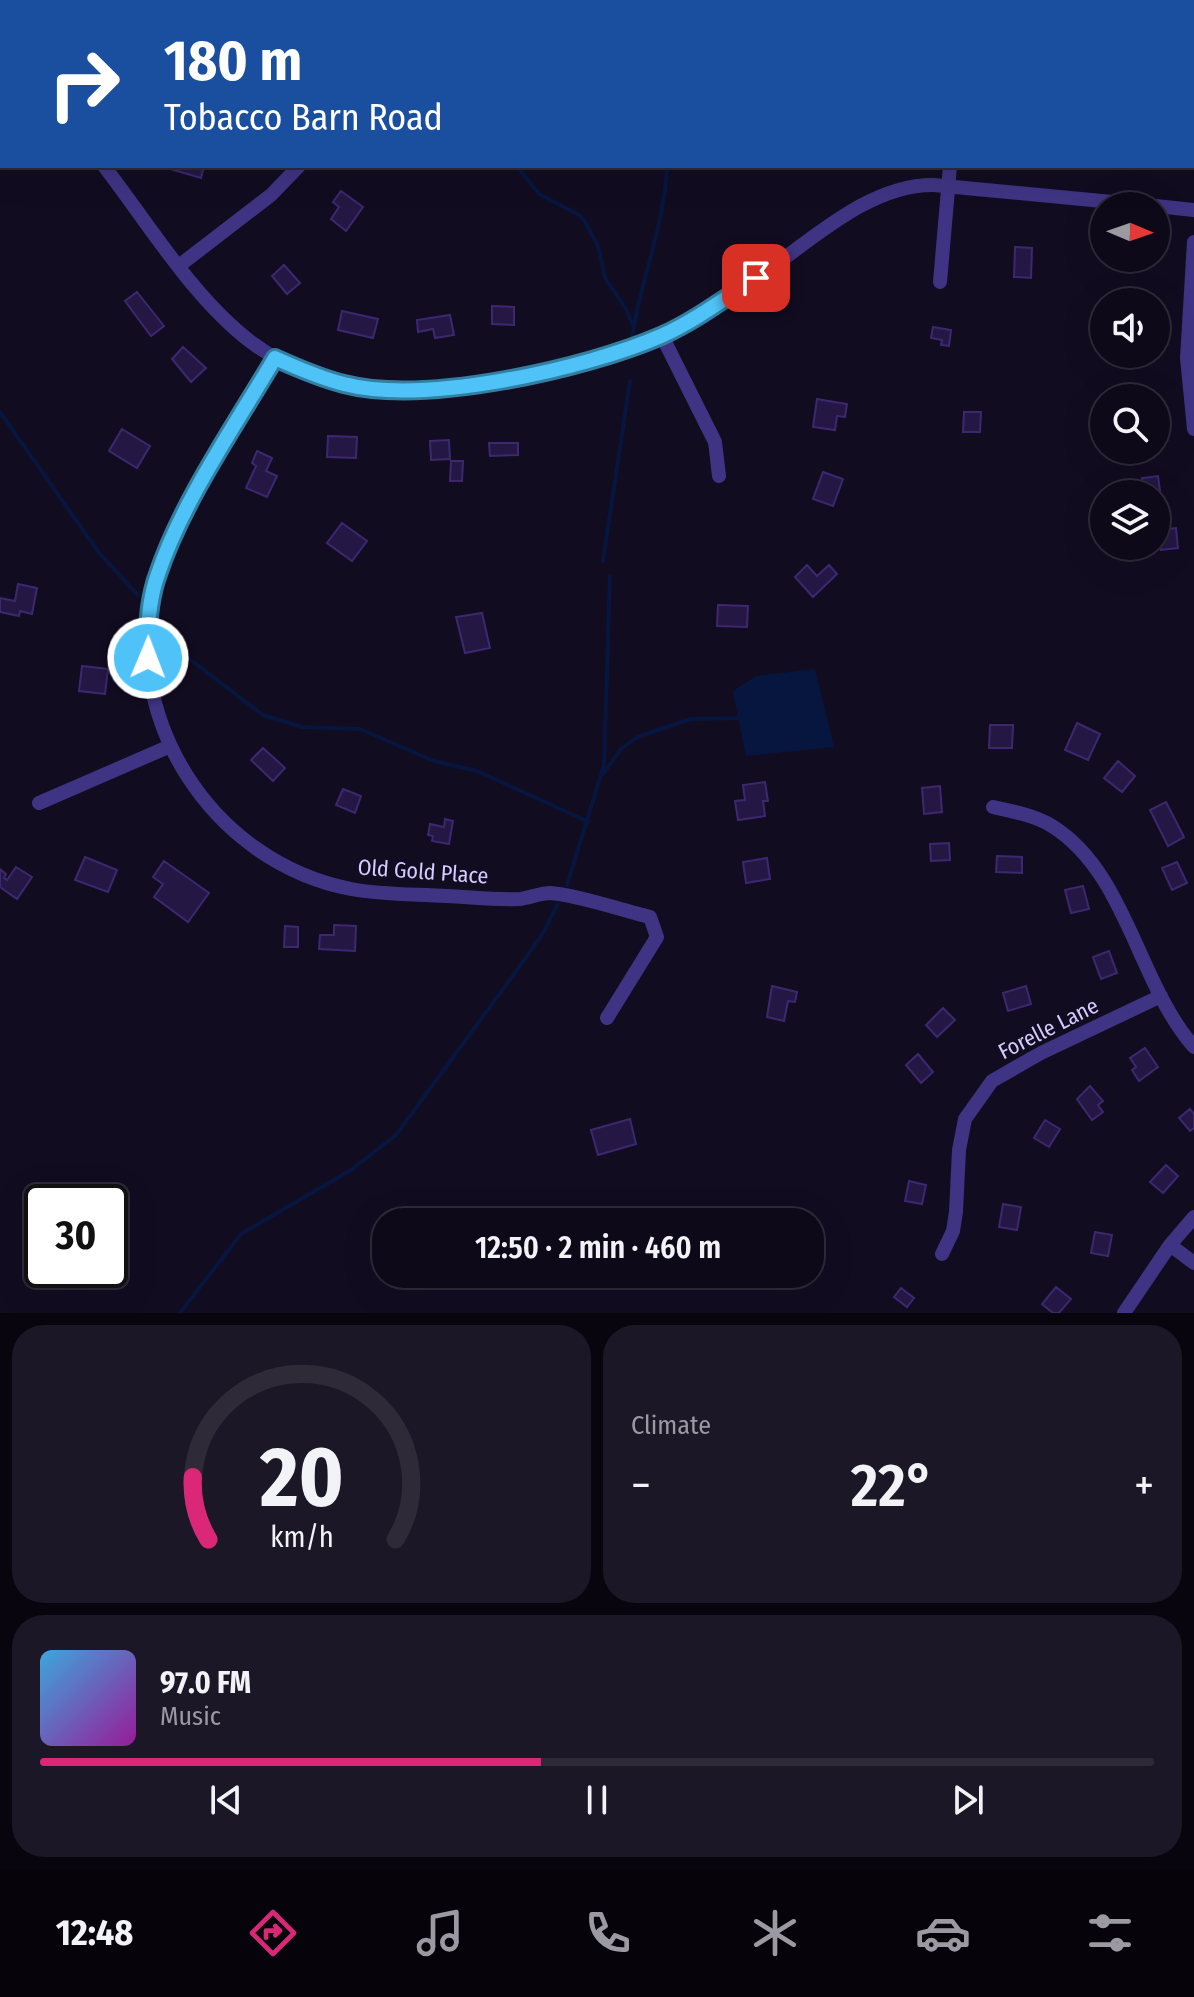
<!DOCTYPE html>
<meta charset="utf-8">
<style>
body{margin:0;font-family:"Fira Sans Condensed",sans-serif;background:#1c1726;color:#f1f3f6;height:100vh;display:flex;flex-direction:column;font-size:30px;white-space:nowrap}
*{box-sizing:border-box;margin:0}
p{font-size:26px;color:#9b9aa2}
.icon{flex:none;width:44px;height:44px;fill:none;stroke:currentColor;stroke-width:2;stroke-linecap:round;stroke-linejoin:round}
.map{position:relative;height:1313px;overflow:hidden}
.side{display:flex;flex-direction:column;gap:12px;padding:12px;background:#08050e;flex:1}
.side>*{flex:none}
.hud{position:absolute;left:0px;top:0px;width:1194px;height:168px;box-shadow:0 8px 32px #0002,0 0 0 2px #2e2a38;background:#1a4fa0;color:#fff;overflow:hidden}
.needle{width:52px;rotate:92deg}
.controls{position:absolute;left:1090px;top:192px;display:grid;gap:16px}
.controls a{display:grid;place-items:center;width:80px;height:80px;border-radius:50%;background:#0e0919;box-shadow:0 8px 32px #0002,0 0 0 2px #2e2a38;font-size:40px}
.speed{position:absolute;left:24px;top:1184px;display:flex;gap:16px;font-size:40px;font-weight:700;text-align:center}
.speed>*{display:grid;place-content:center;width:104px;height:104px;border-radius:50%;background:#0e0919;box-shadow:0 8px 32px #0002,0 0 0 2px #2e2a38;line-height:1}
.speed .limit{border:4px solid #111;border-radius:12px;background:#fff;color:#111}
.pin{position:absolute;display:grid;place-items:center;width:68px;height:68px;color:#fff;margin:-34px;border-radius:16px;box-shadow:0 4px 12px #0006}
.me{position:absolute;width:88px;margin:-44px;rotate:1deg;stroke-linejoin:round;filter:drop-shadow(0 0 6px #0008)}
.turn{display:flex;align-items:center;gap:28px;height:168px;padding:0 32px;font-size:36px}
.turn .icon{width:104px;height:104px;stroke-width:2.5}
.turn b{display:block;font-size:56px;line-height:68px}
.big{font-size:60px;font-weight:600;line-height:1.1}
.side .tile{flex:1;display:flex;flex-direction:column;justify-content:center;gap:12px;min-width:0;padding:0 28px;border-radius:32px;background:#1c1726}
.side .dial{align-items:center;gap:0}
.dial svg{height:208px;overflow:visible;fill:none;stroke:#2e2a38;stroke-width:7;stroke-linecap:round;text-anchor:middle}
.dial text{fill:#f1f3f6;stroke:none}
.song{display:flex;align-items:center;gap:24px}
.cover{width:96px;height:96px;border-radius:12px;background:linear-gradient(135deg,hsl(200 70% 55%),hsl(300 70% 35%))}
.played{height:8px;border-radius:4px;background:linear-gradient(90deg,#db2777 45%,#2e2a38 45%)}
.keys{display:flex;justify-content:space-around;direction:ltr}
.heat{display:flex;justify-content:space-between;align-items:center;font-size:44px;direction:ltr}
.side .tiles{flex:1;display:grid;gap:12px;grid-template-columns:1fr 1fr}
.tile:last-child{grid-column:span 2}
.trip{position:absolute;left:372px;top:1208px;width:452px;height:80px;border-radius:32px;background:#0e0919;box-shadow:0 8px 32px #0002,0 0 0 2px #2e2a38;font-weight:600;line-height:80px;text-align:center}
.dock{display:flex;height:128px;justify-content:space-around;align-items:center;background:#06040a;color:#9b9aa2}
.dock .icon{width:56px;height:56px}
.dock .on{color:#db2777}
.dock b{font-size:36px;color:#f1f3f6}
.map>svg:first-child{display:block}
.water{fill:#07163f}
.lines{fill:none;stroke-linecap:round;stroke-linejoin:round}
.stream{stroke:#07163f;stroke-width:4}
.building{fill:#241743;stroke:#3d2870;stroke-width:2}
.street{stroke:#3f3483;stroke-width:14}
.route-casing{stroke:#337fa1;stroke-width:20}
.route{stroke:#4fc3f7;stroke-width:14}
.labels{text-anchor:middle;stroke-width:8;stroke-linejoin:round;paint-order:stroke}
.street-label{font-size:22px;fill:#d7ccff;stroke:#120c21}
</style>
<div class="map">
<svg width="1194" height="1313" viewBox="0 0 1194 1313">
<rect width="100%" height="100%" fill="#120c21"/>
<path class="water" d="M815,669L834,747L746,756L733,693L736,689L756,676Z"/>
<g class="lines">
<path class="stream" d="M328,0L329,2
M721,2V0
M517,166L539,194L579,215L585,222L598,246L605,278L626,309L634,327
M632,337C641,279 665,224 667,166
M0,412L99,553L138,595
M603,561L630,381
M161,625L179,651L263,715L302,727L360,729L434,761L477,771L589,822
M603,774L621,749L637,737L691,719L742,718
M567,885L604,765L610,576
M180,1313L241,1234L351,1170L396,1135L517,970L543,933L557,905"/>
</g>
<path class="building" d="M160,166H204L201,178Z
M341,191L363,207L346,231L331,219L339,207L333,202Z
M1015,247L1032,248L1031,278L1014,277Z
M1114,258H1134V269L1113,268Z
M284,265L300,283L287,294L272,276Z
M137,292L164,326L151,336L125,301Z
M492,306L514,307V325L492,324Z
M342,311L378,319L373,338L338,330Z
M450,315L454,335L435,338L433,329L418,332L417,320Z
M933,327L951,330L949,346L941,345L942,340L931,338Z
M183,347L206,368L191,382L172,359Z
M817,399L847,404L845,417L837,416L835,430L813,427Z
M964,412H981L980,432H963Z
M122,429L150,446L137,468L109,451Z
M328,436L357,437L356,458L327,457Z
M449,440L450,459L431,460L430,441Z
M489,443H518V455L490,456Z
M257,451L272,458L266,471L277,476L267,497L246,488L256,466L252,463Z
M451,461H463L462,481H450Z
M823,472L843,479L833,506L813,499Z
M1158,476L1161,498L1156,499V494H1144L1142,478Z
M342,523L367,541L352,561L327,543Z
M1176,528L1178,548L1161,550L1158,530Z
M807,565L817,576L829,565L837,574L813,597L795,577Z
M18,584L37,588L32,614L20,611L19,616L0,612V598L15,601Z
M718,605L748,606L747,627L717,626Z
M482,613L490,648L465,653L456,617Z
M82,666L108,669L105,694L79,691Z
M1077,723L1100,734L1088,760L1065,750Z
M990,725H1013L1012,748H989Z
M263,748L285,768L273,781L251,760Z
M1118,761L1135,776L1122,792L1104,778Z
M765,782L768,801H763L765,816L738,820L735,801L745,800L743,785Z
M940,786L942,812L924,814L922,788Z
M343,789L361,796L355,813L336,805Z
M1166,802L1184,837L1168,846L1150,810Z
M445,819L453,821L449,844L432,841L433,836L428,835L430,824L444,827Z
M949,843L950,860L931,861L930,844Z
M997,856L1022,857V873L996,872Z
M85,857L117,870L108,892L75,880Z
M767,858L770,879L746,883L743,862Z
M164,861L209,893L188,922L154,897L163,884L153,877Z
M1177,862L1187,883L1172,890L1162,868Z
M16,867L32,877L17,899L0,887V869L6,874L4,878L7,880Z
M1083,886L1089,909L1071,913L1065,890Z
M334,925L356,926L355,951L319,949L320,935H334Z
M285,926L298,927V947H284Z
M1109,951L1117,973L1101,979L1093,957Z
M772,986L797,992L795,1002L788,1001L784,1021L767,1017Z
M1026,986L1031,1004L1008,1011L1003,993Z
M943,1008L955,1020L937,1037L926,1025Z
M1145,1048L1158,1067L1139,1081L1132,1070L1136,1067L1130,1058Z
M918,1054L933,1072L921,1083L906,1065Z
M1090,1086L1103,1101L1098,1105L1103,1112L1092,1120L1077,1099Z
M1190,1109L1194,1114V1128L1190,1131L1179,1118Z
M630,1119L636,1144L598,1155L591,1130Z
M1045,1120L1060,1129L1049,1147L1034,1138Z
M1166,1165L1178,1176L1163,1193L1150,1182Z
M909,1181L926,1185L922,1204L905,1201Z
M1003,1204L1021,1207L1017,1230L999,1227Z
M1095,1232L1112,1235L1108,1256L1091,1253Z
M1056,1287L1071,1299L1059,1313H1053L1042,1304Z
M901,1288L914,1298L907,1307L894,1297Z"/>
<g class="lines">
<path class="street" d="M381,2L383,0
M104,166C148,223 193,298 251,342C349,416 484,391 593,358C616,351 641,345 662,335C695,321 725,298 755,279C807,245 867,184 934,185L1154,206
M1156,206L1194,210
M1194,242L1187,358L1194,429
M180,265L271,195L299,166
M940,282L950,166
M662,336L715,442L719,476
M275,358C250,400 226,442 202,484C185,514 166,544 156,577C117,715 211,862 351,889C382,895 415,894 447,896C471,897 496,900 520,899C530,898 540,893 550,893C575,894 624,911 650,917L657,937L607,1018
M39,803L168,747
M993,807C1012,811 1036,816 1052,826C1127,873 1137,982 1194,1047
M1170,1245L1194,1263
M942,1254L953,1231L956,1212L959,1150L965,1119L992,1081L1041,1053L1161,996
M1124,1313L1170,1245L1194,1217"/>
</g>
<g class="lines">
<defs>
<path id="route" d="M148,658C147,630 148,601 158,574C182,502 236,424 275,358C297,368 320,378 344,384C425,405 585,369 661,336C695,321 725,298 756,278"/>
</defs>
<use href="#route" class="route-casing"/>
<use href="#route" class="route"/>
</g>
<g class="labels">
<g class="street-label">
<text transform="translate(423 871) rotate(4)" y="8">Old Gold Place</text>
<text transform="translate(1048 1028) rotate(-27)" y="8">Forelle Lane</text>
</g>
</g>
</svg>
<div class="controls">
<a><svg class="needle" viewBox="-14 -14 28 28"><path d="M0-13l5 13h-10z" fill="#e53935"/><path d="M0 13l5-13h-10z" fill="#9b9aa2"/></svg></a>
<a><svg class="icon" aria-label="sound" viewBox="0 0 24 24"><path d="M4 9h4l5-4v14l-5-4H4zM17 9q2 3 0 6"/></svg></a>
<a><svg class="icon" aria-label="search" viewBox="0 0 24 24"><circle cx="10" cy="10" r="6"/><path d="M15 15l6 6"/></svg></a>
<a><svg class="icon" aria-label="layers" viewBox="0 0 24 24"><path d="M12 4l9 5-9 5-9-5zM3 14l9 5 9-5"/></svg></a>
</div>
<div class="speed"><div class="limit">30</div></div>
<div class="pin" style="left:756px;top:278px;background:#d93025"><svg class="icon" aria-label="arrive" viewBox="0 0 24 24"><path d="M6 21V4h12l-3 4 3 4H6"/></svg></div>
<svg class="me" style="left:148px;top:658px" viewBox="-20 -20 40 40"><circle r="17" fill="#4fc3f7" stroke="#fff" stroke-width="3"/><path d="M0-11L8 9 0 5-8 9z" fill="#fff"/></svg>
<div class="trip">12:50 · 2 min · 460 m</div>
<div class="hud">
<div class="turn"><svg class="icon" aria-label="right" viewBox="0 0 24 24"><path d="M7 20v-9h11M14 6l5 5-5 5"/></svg><div><b>180 m</b>Tobacco Barn Road</div></div>
</div>
</div>
<section class="side">
<div class="tiles">
<div class="tile dial"><svg viewBox="0 0 100 80">
<path d="M14 69A42 42 0 1 1 86 69"/>
<path d="M14 69A42 42 0 0 1 8 45" stroke="#db2777"/>
<text x="50" y="56" font-size="32" font-weight="700">20</text>
<text x="50" y="72" font-size="11">km/h</text>
</svg></div>
<div class="tile"><p>Climate</p>
<div class="heat"><a>−</a><b class="big">22°</b><a>+</a></div>
</div>
<div class="tile">
<div class="song"><i class="cover"></i><div><b>97.0 FM</b><p>Music</p></div></div>
<div class="played"></div>
<div class="keys"><svg class="icon" aria-label="previous" viewBox="0 0 24 24"><path d="M18 5L8 12l10 7zM5 5v14"/></svg><svg class="icon" aria-label="pause" viewBox="0 0 24 24"><path d="M8 5v14M16 5v14"/></svg><svg class="icon" aria-label="next" viewBox="0 0 24 24"><path d="M6 5l10 7-10 7zM19 5v14"/></svg></div>
</div>
</div>
</section>
<nav class="dock">
<b>12:48</b>
<svg class="icon on" aria-label="directions" viewBox="0 0 24 24"><path d="M12 3l9 9-9 9-9-9zM9 14v-3h6M13 9l2 2-2 2"/></svg>
<svg class="icon" aria-label="music" viewBox="0 0 24 24"><path d="M9 18V5l10-2v13"/><circle cx="6" cy="18" r="3"/><circle cx="16" cy="16" r="3"/></svg>
<svg class="icon" aria-label="phone" viewBox="0 0 24 24"><path d="M5 4h4l2 5-3 2q2 4 5 5l2-3 5 2v4C11 20 4 13 5 4z"/></svg>
<svg class="icon" aria-label="climate" viewBox="0 0 24 24"><path d="M12 3v18M4 7l16 10M4 17L20 7"/></svg>
<svg class="icon" aria-label="car" viewBox="0 0 24 24"><path d="M5 17H2v-5l4-1 3-4h7l3 4 3 1v5h-3M9 17h6M6 11h13"/><circle cx="7" cy="17" r="2"/><circle cx="17" cy="17" r="2"/></svg>
<svg class="icon" aria-label="filters" viewBox="0 0 24 24"><path d="M4 7h16M4 17h16"/><circle cx="9" cy="7" r="2"/><circle cx="15" cy="17" r="2"/></svg>
</nav>
